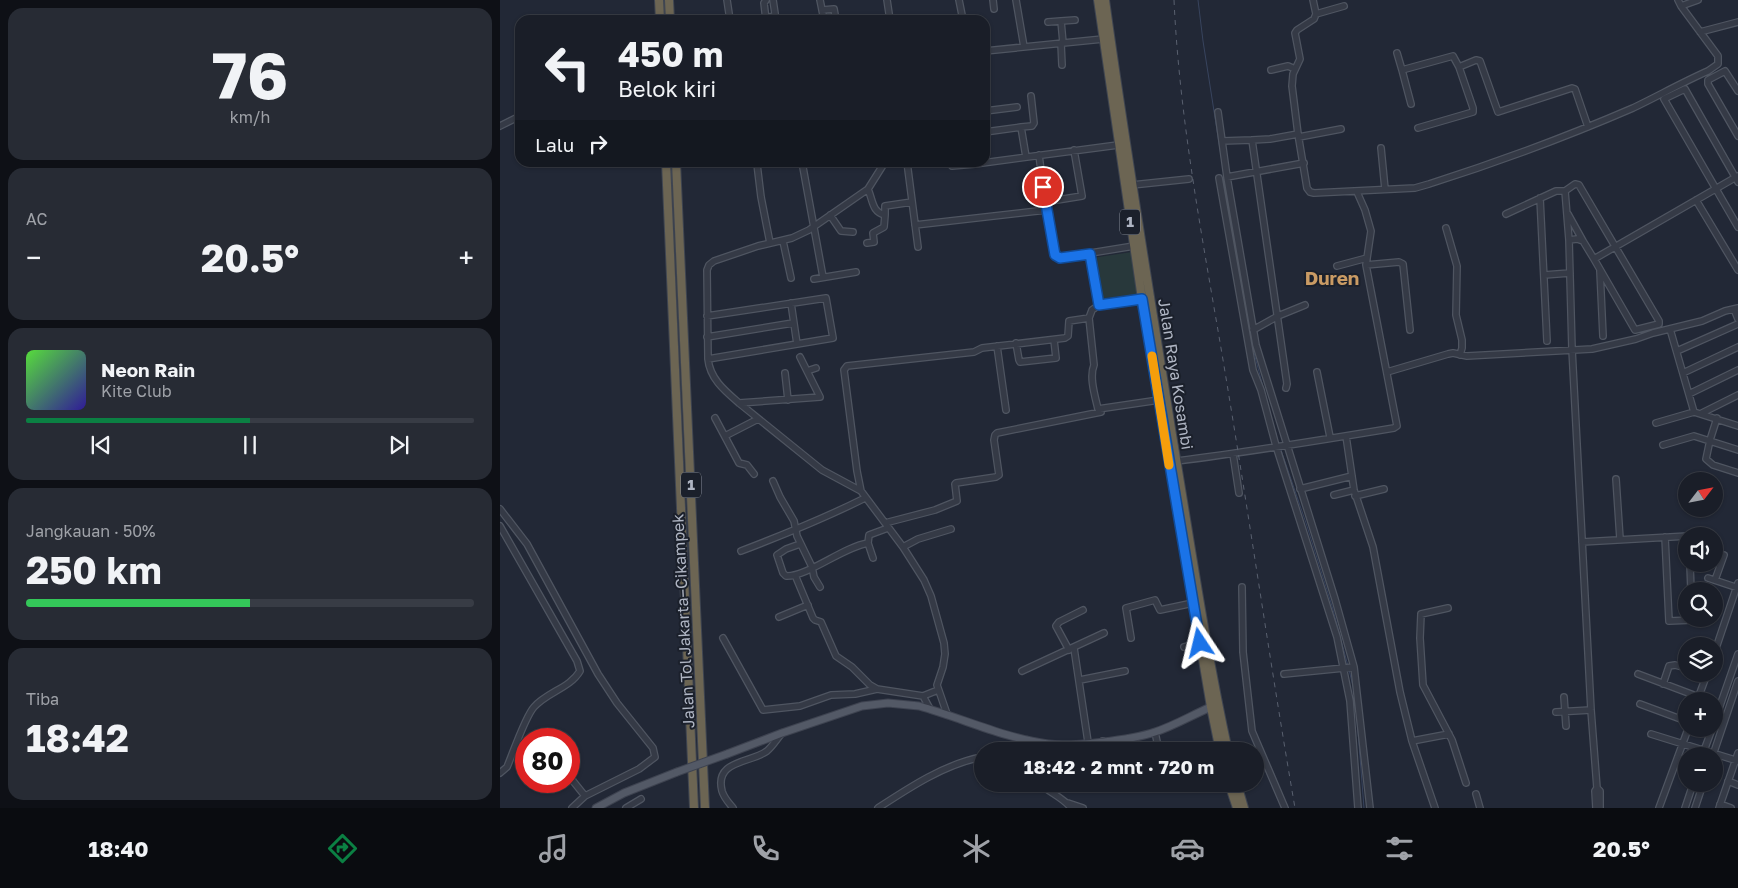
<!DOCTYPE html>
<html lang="id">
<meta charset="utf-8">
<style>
body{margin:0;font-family:"Golos Text",sans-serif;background:#272b34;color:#f1f3f6;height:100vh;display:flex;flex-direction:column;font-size:19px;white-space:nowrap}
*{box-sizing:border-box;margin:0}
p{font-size:16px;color:#9fa2a8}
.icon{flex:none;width:28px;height:28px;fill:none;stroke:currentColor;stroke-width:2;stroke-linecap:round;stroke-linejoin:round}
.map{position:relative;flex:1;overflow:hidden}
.drawer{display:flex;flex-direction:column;gap:8px;padding:8px;background:#0e1016;width:500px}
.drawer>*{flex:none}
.banner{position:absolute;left:15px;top:15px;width:475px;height:152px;border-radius:15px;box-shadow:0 1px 4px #0004,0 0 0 1px #383c45;background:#1a1e28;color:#f1f3f6;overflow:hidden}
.needle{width:32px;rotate:58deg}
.fabs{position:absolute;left:1178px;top:472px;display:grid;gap:10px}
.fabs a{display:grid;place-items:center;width:45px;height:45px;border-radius:50%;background:#1a1e28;box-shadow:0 1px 4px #0004,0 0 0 1px #383c45;font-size:25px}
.speed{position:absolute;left:15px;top:728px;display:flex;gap:10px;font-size:25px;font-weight:700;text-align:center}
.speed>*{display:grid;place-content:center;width:65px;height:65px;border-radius:50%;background:#1a1e28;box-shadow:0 1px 4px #0004,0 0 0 1px #383c45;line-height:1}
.speed .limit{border:8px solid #d22;background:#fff;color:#111}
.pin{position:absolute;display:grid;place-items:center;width:42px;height:42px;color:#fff;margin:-21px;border:2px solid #fff;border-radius:50%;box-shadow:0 1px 5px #0007}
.me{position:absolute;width:55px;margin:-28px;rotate:350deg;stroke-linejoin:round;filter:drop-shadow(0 0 4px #0008)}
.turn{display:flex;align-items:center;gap:18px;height:105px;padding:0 20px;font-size:22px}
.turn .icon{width:65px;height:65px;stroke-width:2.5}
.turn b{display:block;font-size:35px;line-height:42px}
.then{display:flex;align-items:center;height:48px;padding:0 20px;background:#0003;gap:10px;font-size:19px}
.big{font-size:38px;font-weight:700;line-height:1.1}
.drawer .widget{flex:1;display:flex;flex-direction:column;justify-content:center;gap:8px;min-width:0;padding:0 18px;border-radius:15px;background:#272b34}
.drawer .dial{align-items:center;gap:0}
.dial b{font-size:65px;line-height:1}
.song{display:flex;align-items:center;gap:15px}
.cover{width:60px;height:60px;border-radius:8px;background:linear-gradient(135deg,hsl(110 70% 55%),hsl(250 70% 35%))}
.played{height:5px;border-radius:2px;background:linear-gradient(90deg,#0b8043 50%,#383c45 50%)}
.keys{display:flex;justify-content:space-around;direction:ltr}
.heat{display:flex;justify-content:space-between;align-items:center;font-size:28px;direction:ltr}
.charge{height:8px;border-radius:4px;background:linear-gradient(90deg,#34c759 50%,#383c45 0)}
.trip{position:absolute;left:474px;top:742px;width:290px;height:50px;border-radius:25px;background:#1a1e28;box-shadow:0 1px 4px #0004,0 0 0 1px #383c45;font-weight:700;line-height:50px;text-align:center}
.tab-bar{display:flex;height:80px;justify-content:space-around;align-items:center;background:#0a0c10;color:#9fa2a8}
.tab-bar .icon{width:35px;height:35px}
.tab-bar .on{color:#0b8043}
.tab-bar b{font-size:22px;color:#f1f3f6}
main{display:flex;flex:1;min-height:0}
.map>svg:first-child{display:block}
.green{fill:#28383b}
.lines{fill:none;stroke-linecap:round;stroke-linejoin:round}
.stream{stroke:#38445e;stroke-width:1}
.minor-casing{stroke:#4f5561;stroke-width:8}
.major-casing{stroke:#3e4350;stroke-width:9}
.highway-casing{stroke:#3f4551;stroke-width:10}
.minor{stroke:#353a46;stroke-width:5.5}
.major{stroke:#535966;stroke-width:7}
.highway{stroke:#6c6553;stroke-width:8}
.rail{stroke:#59606f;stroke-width:1;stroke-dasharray:5 5;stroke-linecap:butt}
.major-bridge-casing{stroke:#3e4350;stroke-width:9;stroke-linecap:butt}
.major-bridge{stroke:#535966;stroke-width:7}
.route-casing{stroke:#114b97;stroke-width:12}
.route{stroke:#1a73e8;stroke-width:9}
.slow{stroke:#f59e0b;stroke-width:9}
.labels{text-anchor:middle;stroke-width:4;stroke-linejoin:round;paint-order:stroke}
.shield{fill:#1b202b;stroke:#838895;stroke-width:1}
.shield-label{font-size:15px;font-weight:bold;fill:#afb5c3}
.street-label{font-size:16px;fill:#afb5c3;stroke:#1b202b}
.quarter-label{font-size:19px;font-weight:bold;fill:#ca9b64;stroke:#1b202b}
</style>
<main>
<section class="drawer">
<div class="widget dial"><b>76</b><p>km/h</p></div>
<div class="widget"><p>AC</p>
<div class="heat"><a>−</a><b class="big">20.5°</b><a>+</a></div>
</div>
<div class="widget">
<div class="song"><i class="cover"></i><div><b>Neon Rain</b><p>Kite Club</p></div></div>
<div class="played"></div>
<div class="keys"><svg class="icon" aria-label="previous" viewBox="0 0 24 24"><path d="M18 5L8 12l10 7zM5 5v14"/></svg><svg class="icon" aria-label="pause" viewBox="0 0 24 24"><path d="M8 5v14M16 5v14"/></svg><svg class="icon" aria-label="next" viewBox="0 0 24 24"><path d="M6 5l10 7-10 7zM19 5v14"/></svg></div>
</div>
<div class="widget"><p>Jangkauan · 50%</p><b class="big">250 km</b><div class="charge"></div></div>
<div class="widget"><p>Tiba</p><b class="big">18:42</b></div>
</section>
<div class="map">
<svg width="1238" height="808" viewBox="0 0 1238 808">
<rect width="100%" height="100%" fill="#222836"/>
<path class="green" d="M632,252L638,294L598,299L592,258Z"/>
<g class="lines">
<path class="stream" d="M698,0L703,41L722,162
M729,203L735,254
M742,290L753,349L771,417
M776,433L778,444
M781,450L806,523L832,606L848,666
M849,670L854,690
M856,706L864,808"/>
<defs>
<path id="minor" d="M227,0L230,20
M266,0L264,3L266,20
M273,0L276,20
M320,0L324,20
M387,0L390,20
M459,0L463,20
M493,0L494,9
M516,0L524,47
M813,0L816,14
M844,6L816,14L814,19L797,30L795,33L800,59L793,74L792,86L798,134L807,188L810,192L814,193L915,188L929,184C998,162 1066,137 1133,108C1158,96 1183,82 1208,71L1218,64V56L1181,6L1178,0
M1181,6L1198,0
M322,10L334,9L336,20
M253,20L275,16
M561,21L575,20
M548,22L561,21L563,43
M1200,32L1238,22
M561,43L562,65
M485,51L603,39
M897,53L902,70
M771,70L788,66L795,69
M1238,91L1225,71L1208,80V84L1238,136
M911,104L902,70L953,56L959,67L976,60L980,61L998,112L1072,88L1075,89L1088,127
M485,111L517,107
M718,112L727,177L756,345L835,599L854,667L870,808
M0,126L20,116
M521,127L532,126L534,123L531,96
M918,128L973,112V108L959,67
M485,132L521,127L526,157
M799,137L841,129
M722,141L752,140
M881,148L885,189
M539,155L546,210L556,256L560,258L634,246
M302,162L323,277
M345,162V164
M407,162L418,247
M449,162L452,166L475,164L618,145
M727,177L804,163
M719,178L753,370L761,390L776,446L837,637L850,701L858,808
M1238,182L1185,89L1164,99L1238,227
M632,185L689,179
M368,189C373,201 372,212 385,215V206L412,202
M1040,198L1047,341
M1196,200L1238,270
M545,202L582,196L574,150
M1006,214L1056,191H1065
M1068,214L1083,241
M330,215L341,231L353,232
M415,225L546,210
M946,228L957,266L956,315L962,340V348L960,355
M1069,240L1065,191L1075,184L1079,185L1159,321V324L1135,330L1094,259
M283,241L291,278
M270,243L261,197L257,164L286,162
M367,243L374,242L373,233L384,227L385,215
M590,254L599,305
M866,265L899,262L903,264L910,330
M837,266L867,258
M1100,271L1103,336
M1044,275L1070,273
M314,279L356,272
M291,303L297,344
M1234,309L1238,319
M207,316L326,298L333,338L208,359
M589,318L594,365C589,377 595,396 598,409L659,400
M1170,329L1194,412
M753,330L778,316L805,305
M207,337L293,323
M516,343L519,360L520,362L556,358L554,340
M497,346L506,410
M1177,351L1238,324
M307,371L316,368
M817,372L830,437
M887,372L948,354L953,353L967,356L1092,349L1136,339L1153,333L1202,321L1225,311L1238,308
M285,373L288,400
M1183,373L1238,347
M786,388L787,384L752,140L770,139L798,134
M1189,394L1238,370
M239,403L320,397L300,357
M1202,413L1238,395
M215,418L239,463L247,465L254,474
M1217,418L1210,440L1206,459L1213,465L1238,473
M1156,423L1194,412L1238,426
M225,436L258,419
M846,436L854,490L873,547L900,692L912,741L935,808
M1163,445L1194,436L1238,450
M733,454L739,493
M677,461C749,452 822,440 894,428L897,426L866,265L871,231L865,210L857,192
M1116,479L1120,539
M273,481L280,497L294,521L297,536L312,567L314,577L320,587
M800,489L852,476
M361,491L322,470L239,403C225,391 210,379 208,359L207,270L209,265L214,261L258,246L292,238L309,230L368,189L385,162
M834,495L854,490
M855,496L884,489
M0,509L27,544L98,674L117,703L153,748L155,757L139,769L85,796L72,808
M385,523L435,510L457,501L455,484L456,483L496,477L499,475L494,440L495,435L497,433L601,412
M0,526L77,661L80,671C70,688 47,692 34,707C25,717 13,753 7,767L0,773
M1165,537L1169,621L1193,620V619
M1082,542L1188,536
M300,544L286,549L277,555L283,573L286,576C307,577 343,547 368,543
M403,547L418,539L451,529
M241,551C283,535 325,518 365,498
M373,558L368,543L369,535L388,528
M1190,564L1191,591
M295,575L313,618L315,620L321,622L336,656L352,667L370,685L377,689L423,696L430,709
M1208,578L1238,588
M1215,580L1224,555
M742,587L743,652L752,731L785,808
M948,608L921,614L920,638L923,685L952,740L966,783
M279,617L308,605
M223,638L263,710L300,706L331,695L355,694L377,689
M631,638L626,608L655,600L660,610L693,603
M1193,644L1197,646
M684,647L700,643
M574,648L588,742
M569,650L556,626L559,622L583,610
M1214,654L1238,583
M522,671L604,633
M784,674L854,667
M1138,674L1199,697
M580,680L625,671
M1163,684L1169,666L1175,665L1186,668
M423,696L438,690
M1064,697L1066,726
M1197,701L1207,674
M1140,704L1186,721
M1056,712L1091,710
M447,714L437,685L443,667L445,654L444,643L431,596L424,580L403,547L361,491L357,471L344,370L347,366L474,352L482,348L565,338L568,336L569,321L589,318L592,310L599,305L645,299
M1214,723L1238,654
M655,732L659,751
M1151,734L1238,761
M603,741L604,751
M912,741L949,734
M513,751L519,749L527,740
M1213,755L1238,681
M1202,756L1212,729
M69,771L73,781L85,796
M1228,781L1238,785
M540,784C549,792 565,799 571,808
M609,784L610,789
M976,794L980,808
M568,803L583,808
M1220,804L1231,808
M126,808L141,799
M233,808C229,803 224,798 222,791C214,760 251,763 267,751C273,746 277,739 282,733
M378,808C410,787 445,764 482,757
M1096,808L1095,791L1097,788
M1100,808V791L1097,788L1091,710L1072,349L1069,240L1077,239L1083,241L1094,259L1238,176
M1159,808L1188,729
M1185,808L1193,784
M1195,808L1203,784
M1219,808L1238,753"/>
<path id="major" d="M227,754L282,733L362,706L388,703L419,706C462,718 504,738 548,744C573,747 631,740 655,732C674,726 692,715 711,707
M96,808L124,793L177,772"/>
<path id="highway" d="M159,0L160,20
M169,0L170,20
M598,0L642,299L711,707L720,751
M605,0C625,145 649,290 672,435C690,540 705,646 728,751
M166,162L194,808
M176,162L205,808
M729,784L737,808
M737,784L744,808"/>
</defs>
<use href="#minor" class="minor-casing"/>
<use href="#major" class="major-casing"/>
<use href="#highway" class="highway-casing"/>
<use href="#minor" class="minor"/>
<use href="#major" class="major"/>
<use href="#highway" class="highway"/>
<path class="rail" d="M674,0C680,131 707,261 728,390C751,529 771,669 795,808"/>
<defs>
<path id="major-bridge" d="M177,772L227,754"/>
</defs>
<use href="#major-bridge" class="major-bridge-casing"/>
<use href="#major-bridge" class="major-bridge"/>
</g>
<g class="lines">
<defs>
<path id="route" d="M543,187L555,255L560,258L590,254L599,305L642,299L700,643"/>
</defs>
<use href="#route" class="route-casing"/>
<use href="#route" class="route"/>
<path class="slow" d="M652,356L669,465"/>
</g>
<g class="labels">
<g class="shield">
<rect x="620" y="209.5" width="20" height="25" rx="4"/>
<rect x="181" y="472.5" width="20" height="25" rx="4"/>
</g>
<g class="shield-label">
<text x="630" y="227">1</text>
<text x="191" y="490">1</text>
</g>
<g class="street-label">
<text transform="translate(676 374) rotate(81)" y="6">Jalan Raya Kosambi</text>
<text transform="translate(183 621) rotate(-93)" y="6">Jalan Tol Jakarta–Cikampek</text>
</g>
<g class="quarter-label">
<text x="832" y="285">Duren</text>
</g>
</g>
</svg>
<div class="fabs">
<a><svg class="needle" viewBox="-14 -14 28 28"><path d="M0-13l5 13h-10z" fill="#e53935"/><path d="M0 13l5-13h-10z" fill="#9fa2a8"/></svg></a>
<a><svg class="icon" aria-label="sound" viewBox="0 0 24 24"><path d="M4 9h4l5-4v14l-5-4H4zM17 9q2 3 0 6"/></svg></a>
<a><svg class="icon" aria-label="search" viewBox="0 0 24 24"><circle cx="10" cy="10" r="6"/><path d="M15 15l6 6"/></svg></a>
<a><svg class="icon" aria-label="layers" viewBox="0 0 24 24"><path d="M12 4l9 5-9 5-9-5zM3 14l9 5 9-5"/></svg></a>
<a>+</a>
<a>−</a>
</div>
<div class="speed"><div class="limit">80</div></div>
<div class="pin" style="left:543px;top:187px;background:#d93025"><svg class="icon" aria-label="arrive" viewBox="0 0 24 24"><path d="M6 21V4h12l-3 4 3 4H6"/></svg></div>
<svg class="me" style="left:700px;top:643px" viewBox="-20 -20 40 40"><path d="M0-17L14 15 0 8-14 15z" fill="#1a73e8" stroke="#fff" stroke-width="4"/></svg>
<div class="trip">18:42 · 2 mnt · 720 m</div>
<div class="banner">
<div class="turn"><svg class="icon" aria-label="left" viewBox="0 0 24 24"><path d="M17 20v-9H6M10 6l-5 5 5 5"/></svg><div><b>450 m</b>Belok kiri</div></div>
<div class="then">Lalu<svg class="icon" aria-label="right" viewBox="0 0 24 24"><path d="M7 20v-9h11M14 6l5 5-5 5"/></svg></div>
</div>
</div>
</main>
<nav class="tab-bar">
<b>18:40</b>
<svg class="icon on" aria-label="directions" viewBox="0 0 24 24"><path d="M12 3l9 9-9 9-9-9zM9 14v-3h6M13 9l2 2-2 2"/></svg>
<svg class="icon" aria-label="music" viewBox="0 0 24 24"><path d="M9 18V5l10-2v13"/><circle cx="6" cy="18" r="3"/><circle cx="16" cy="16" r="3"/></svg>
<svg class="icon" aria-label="phone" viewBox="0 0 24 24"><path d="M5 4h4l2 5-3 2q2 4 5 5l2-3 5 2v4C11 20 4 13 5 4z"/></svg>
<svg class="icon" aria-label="climate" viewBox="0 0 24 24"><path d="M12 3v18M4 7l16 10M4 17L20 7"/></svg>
<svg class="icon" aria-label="car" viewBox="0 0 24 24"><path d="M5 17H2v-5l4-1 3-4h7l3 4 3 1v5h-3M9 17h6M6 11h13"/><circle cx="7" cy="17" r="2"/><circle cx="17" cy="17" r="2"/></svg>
<svg class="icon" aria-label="filters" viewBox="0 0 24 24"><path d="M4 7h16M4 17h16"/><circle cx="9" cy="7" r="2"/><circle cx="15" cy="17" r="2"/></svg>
<b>20.5°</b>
</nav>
